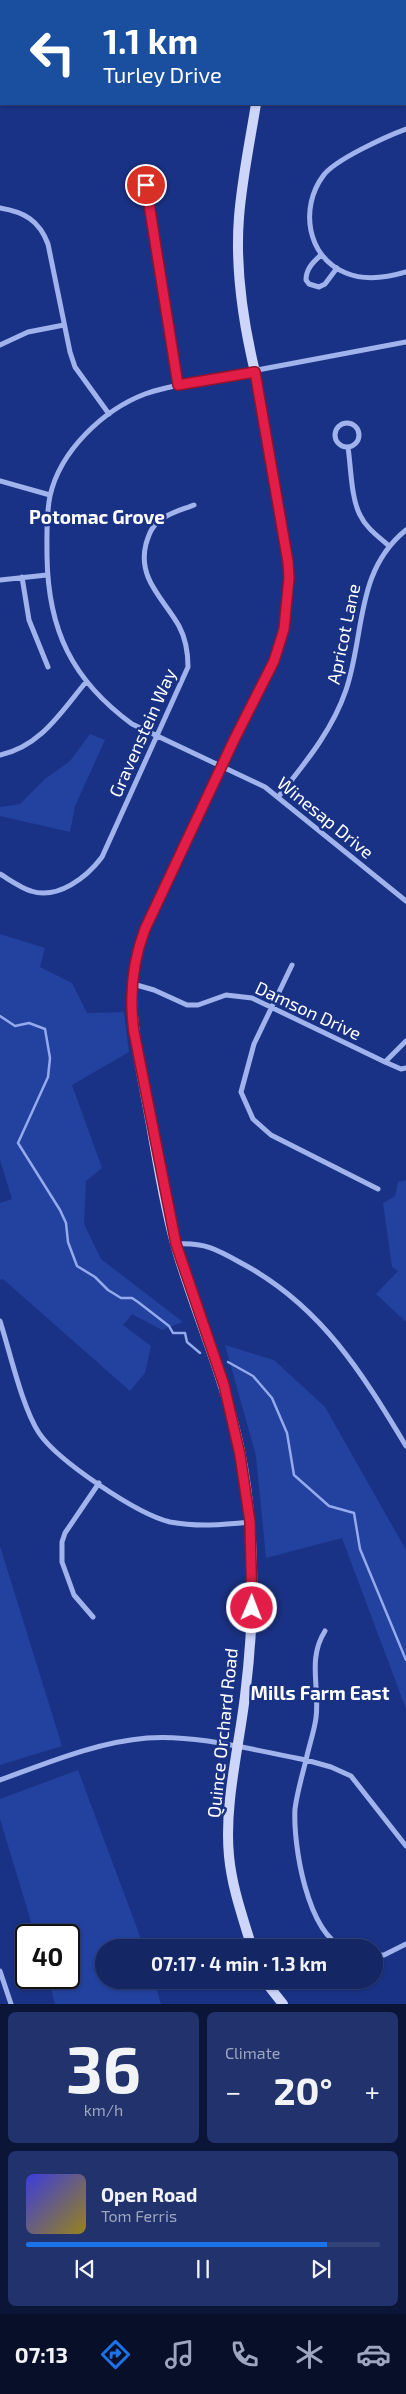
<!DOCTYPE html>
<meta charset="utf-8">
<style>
body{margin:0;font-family:"Exo 2",sans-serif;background:#21326d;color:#f1f3f6;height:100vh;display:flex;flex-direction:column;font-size:19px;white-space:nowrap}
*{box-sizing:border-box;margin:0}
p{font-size:16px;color:#9da5bf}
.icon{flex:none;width:28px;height:28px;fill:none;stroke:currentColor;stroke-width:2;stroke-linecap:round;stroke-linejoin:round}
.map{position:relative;height:2004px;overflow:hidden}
.details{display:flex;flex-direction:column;gap:8px;padding:8px;background:#0b1537;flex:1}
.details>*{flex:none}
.guide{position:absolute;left:0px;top:0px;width:406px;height:105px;box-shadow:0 1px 4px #0004,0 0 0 1px #334378;background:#1a4fa0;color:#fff;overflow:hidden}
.speed{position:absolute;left:15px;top:1924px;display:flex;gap:10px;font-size:25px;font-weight:700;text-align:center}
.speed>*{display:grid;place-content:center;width:65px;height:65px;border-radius:50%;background:#142664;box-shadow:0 1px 4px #0004,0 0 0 1px #334378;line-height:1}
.speed .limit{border:2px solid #111;border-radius:8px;background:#fff;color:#111}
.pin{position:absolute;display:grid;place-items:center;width:42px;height:42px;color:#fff;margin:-21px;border:2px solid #fff;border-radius:50%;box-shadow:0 1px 5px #0007}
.me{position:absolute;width:55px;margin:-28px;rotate:1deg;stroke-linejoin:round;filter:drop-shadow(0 0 4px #0008)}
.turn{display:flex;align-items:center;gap:18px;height:105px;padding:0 20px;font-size:22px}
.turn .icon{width:65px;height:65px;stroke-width:2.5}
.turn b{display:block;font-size:35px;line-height:42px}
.big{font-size:38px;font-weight:700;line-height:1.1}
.details .tile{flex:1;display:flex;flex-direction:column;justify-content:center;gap:8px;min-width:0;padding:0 18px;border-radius:8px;background:#21326d}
.details .dial{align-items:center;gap:0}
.dial b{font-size:65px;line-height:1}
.song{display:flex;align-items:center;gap:15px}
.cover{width:60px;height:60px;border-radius:8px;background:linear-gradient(135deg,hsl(240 70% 55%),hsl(50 70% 35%))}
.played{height:5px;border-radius:2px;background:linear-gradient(90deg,#1a73e8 85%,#334378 85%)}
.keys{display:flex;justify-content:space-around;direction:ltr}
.heat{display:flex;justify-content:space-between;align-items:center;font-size:28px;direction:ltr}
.details .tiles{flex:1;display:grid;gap:8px;grid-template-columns:1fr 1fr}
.tile:last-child{grid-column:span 2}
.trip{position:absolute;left:95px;top:1939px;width:288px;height:50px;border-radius:25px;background:#142664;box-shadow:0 1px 4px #0004,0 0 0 1px #334378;font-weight:700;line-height:50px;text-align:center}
.menu{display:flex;height:80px;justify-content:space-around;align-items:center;background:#080f28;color:#9da5bf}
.menu .icon{width:35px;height:35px}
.menu .on{color:#1a73e8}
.menu b{font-size:22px;color:#f1f3f6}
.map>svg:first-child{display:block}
.green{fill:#23419e}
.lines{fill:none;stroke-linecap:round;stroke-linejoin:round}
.stream{stroke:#93aaee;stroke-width:2.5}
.street{stroke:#a0b3ec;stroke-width:5}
.secondary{stroke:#cdd6f9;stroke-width:10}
.route-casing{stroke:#92132f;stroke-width:12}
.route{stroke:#e11d48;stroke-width:9}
.labels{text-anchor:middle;stroke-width:5;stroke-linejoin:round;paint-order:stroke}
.street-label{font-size:18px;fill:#fff;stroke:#1a3285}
.neighbourhood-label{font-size:19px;font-weight:bold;fill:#fff;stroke:#1a3285}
</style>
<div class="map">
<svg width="406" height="2004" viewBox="0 0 406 2004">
<rect width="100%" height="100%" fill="#1a3285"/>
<path class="green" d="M90,734L105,740L75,806L70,832L0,816V807L20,804L45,779L70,761Z
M0,934L45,948L40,967L72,983L87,1013L124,1012L129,1052L72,1085L102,1168L86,1181L84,1224L101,1259L183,1322L162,1330L132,1314L123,1325L151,1346L145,1373L130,1391L3,1279L0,1280V1203L12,1199L0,1160Z
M406,1180V1322L376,1294L398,1271L392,1267L383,1203L395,1196L398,1182Z
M225,1345L274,1360L325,1407L406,1550V1709L342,1538L266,1558L256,1456Z
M0,1546L62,1746L0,1765Z
M78,1770L144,1947L104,1948V1980H154L161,2004H55L48,1978H69V1935H35L0,1819V1799Z"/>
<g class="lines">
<path class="stream" d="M0,1016L15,1026L29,1023L45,1029L50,1058L48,1077L18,1143L60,1210L66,1223L68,1242L77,1266L95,1277L108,1290L121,1298H132L138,1302L169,1326L173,1333H185L187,1342L200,1353
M228,1362L253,1376L272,1398L287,1433L294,1475L329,1506L354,1513L360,1549L406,1660"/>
<path class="street" d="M140,0V1
M66,1L68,0
M0,52L1,51
M406,129C387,136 334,160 323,176C300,207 306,257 346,273C365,281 386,278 406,272
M146,185L178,385
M0,208C24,212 39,220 48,244L70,352L75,367L109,414
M321,255C313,262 306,269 306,280L309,284L319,287L325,284L337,268
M406,342L178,385C167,388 156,390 145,394C103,410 60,451 50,496C46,515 47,536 47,556C48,630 72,680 132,724L265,787L406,901
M0,345L28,332L64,325
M335 435a12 12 0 1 1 24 0a12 12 0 1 1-24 0Z
M348,447C351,467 351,498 360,515C366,528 379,537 389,546
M0,481L50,495
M22,577L29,620L48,667
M0,580L47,575
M0,755C41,746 61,712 86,682
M279,796C305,763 332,731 346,690C365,634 355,571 406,530
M0,874C10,880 21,888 31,891C58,900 87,877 102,857L188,667C188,653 186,639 179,626C164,599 137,579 146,544C149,534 152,525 162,519C171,512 184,509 194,505
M292,965L254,1044L241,1092L253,1119L271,1135L378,1189
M133,984L154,990L187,1005H198L226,995L252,998L385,1062L401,1069L406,1068
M385,1062L406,1041
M176,1244C205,1242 218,1250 243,1264C321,1306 362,1373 406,1446
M0,1321C10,1352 22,1407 39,1433C58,1461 137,1514 170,1522C197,1527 222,1525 250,1522
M93,1617L74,1595L62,1562V1542L65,1533L99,1483
M0,1780C47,1763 97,1742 147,1738C196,1734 257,1751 306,1760C309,1746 314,1732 316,1718C320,1688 307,1659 325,1631
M344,1948C307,1932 293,1845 295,1809C297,1793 302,1776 306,1760L331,1767L351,1776L406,1846
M374,1955H384L406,1944
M0,1971L11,2004"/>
<path class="secondary" d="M262,0V1
M252,1948C243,1918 232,1888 229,1856C224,1805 239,1747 245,1696C255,1615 256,1531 240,1451C226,1381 196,1315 176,1247C162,1198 156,1148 146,1098C135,1038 122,988 145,929L234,740L274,661L284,629L289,578L288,562L255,372C243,322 235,268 239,217C242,179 250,141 256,104
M264,1980L283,2004"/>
</g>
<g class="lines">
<defs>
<path id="route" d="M146,185L178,385L255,372L288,562L289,578L284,629L274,661L234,740L145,929C132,963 129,996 134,1032L176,1244L224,1385L240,1455L250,1522L252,1608"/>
</defs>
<use href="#route" class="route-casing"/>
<use href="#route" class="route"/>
</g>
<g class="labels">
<g class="street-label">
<text transform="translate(344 634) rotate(-78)" y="6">Apricot Lane</text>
<text transform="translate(143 733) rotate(-66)" y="6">Gravenstein Way</text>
<text transform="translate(325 818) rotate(39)" y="6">Winesap Drive</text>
<text transform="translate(308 1011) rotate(25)" y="6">Damson Drive</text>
<text transform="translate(223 1733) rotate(-84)" y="6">Quince Orchard Road</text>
</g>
<g class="neighbourhood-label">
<text x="97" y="524">Potomac Grove</text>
<text x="320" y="1700">Mills Farm East</text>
</g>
</g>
</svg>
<div class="speed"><div class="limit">40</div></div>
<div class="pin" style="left:146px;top:185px;background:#d93025"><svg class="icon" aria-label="arrive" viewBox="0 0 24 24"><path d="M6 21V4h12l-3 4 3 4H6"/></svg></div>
<svg class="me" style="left:252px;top:1608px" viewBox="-20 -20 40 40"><circle r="17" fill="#e11d48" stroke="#fff" stroke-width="3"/><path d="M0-11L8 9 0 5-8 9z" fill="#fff"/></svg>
<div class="trip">07:17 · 4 min · 1.3 km</div>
<div class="guide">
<div class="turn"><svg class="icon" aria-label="left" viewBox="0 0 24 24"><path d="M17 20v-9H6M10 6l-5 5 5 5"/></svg><div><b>1.1 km</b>Turley Drive</div></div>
</div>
</div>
<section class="details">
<div class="tiles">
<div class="tile dial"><b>36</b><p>km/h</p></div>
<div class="tile"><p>Climate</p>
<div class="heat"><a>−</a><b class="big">20°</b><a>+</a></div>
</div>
<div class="tile">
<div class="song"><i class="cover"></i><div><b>Open Road</b><p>Tom Ferris</p></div></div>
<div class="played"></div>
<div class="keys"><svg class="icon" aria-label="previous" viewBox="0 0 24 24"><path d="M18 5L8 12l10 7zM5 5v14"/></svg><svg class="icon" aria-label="pause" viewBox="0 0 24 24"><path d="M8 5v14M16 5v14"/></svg><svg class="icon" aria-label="next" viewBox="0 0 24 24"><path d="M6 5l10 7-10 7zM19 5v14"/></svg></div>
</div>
</div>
</section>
<nav class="menu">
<b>07:13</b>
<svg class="icon on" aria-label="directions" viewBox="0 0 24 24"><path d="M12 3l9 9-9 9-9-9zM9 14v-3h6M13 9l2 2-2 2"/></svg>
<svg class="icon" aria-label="music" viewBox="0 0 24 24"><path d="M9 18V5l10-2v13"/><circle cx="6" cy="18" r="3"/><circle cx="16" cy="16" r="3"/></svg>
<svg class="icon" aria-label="phone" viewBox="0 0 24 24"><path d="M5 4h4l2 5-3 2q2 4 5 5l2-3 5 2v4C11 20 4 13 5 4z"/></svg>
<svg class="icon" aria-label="climate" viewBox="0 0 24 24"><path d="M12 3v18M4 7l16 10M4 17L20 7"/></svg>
<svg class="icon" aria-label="car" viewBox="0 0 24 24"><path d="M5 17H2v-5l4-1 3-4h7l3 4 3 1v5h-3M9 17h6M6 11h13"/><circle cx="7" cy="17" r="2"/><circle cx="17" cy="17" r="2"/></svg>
</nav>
